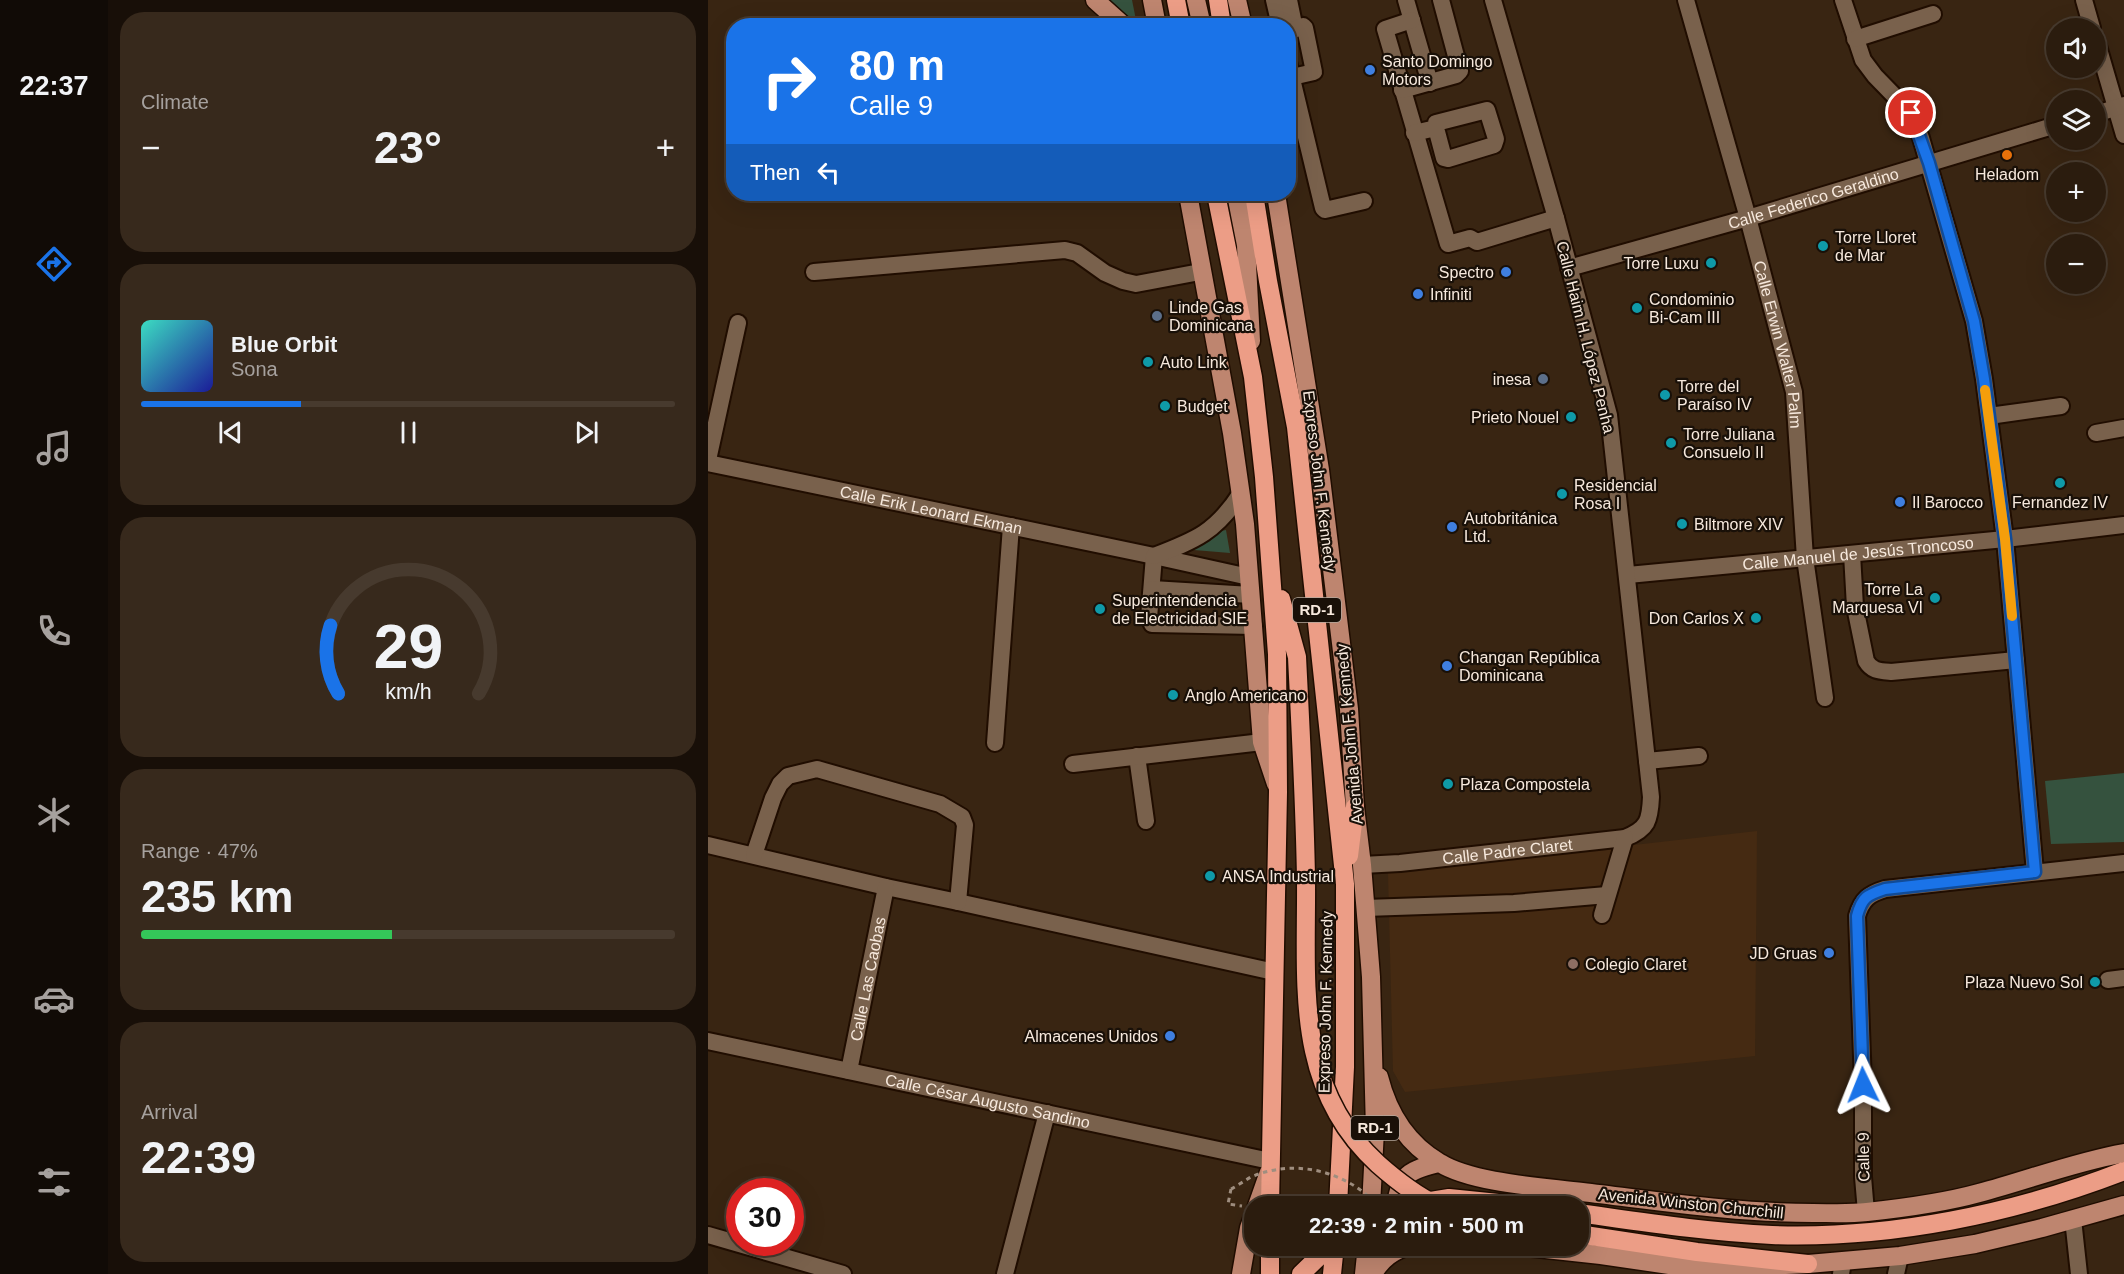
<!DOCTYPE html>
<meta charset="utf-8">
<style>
body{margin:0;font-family:Helvetica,sans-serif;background:#37291c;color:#f1f3f6;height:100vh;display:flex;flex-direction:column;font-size:22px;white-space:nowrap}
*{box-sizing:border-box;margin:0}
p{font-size:20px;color:#a6a19e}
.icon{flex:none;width:33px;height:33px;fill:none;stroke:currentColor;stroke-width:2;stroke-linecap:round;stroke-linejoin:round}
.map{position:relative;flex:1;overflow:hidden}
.sheet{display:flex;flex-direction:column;gap:12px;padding:12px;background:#180f08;width:600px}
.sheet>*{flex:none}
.guide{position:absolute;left:18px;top:18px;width:570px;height:183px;border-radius:24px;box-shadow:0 6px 24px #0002,0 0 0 2px #473a2e;background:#1a73e8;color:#fff;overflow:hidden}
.controls{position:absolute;left:1338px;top:18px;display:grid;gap:12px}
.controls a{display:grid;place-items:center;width:60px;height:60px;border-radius:50%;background:#2b1c0e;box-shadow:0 6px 24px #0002,0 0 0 2px #473a2e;font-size:30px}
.speed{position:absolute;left:18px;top:1178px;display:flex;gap:12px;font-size:30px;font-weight:700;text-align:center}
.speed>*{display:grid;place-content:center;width:78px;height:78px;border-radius:50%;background:#2b1c0e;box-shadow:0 6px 24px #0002,0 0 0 2px #473a2e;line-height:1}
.speed .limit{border:9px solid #d22;background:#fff;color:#111}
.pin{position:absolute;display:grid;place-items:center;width:51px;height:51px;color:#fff;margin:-26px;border:3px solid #fff;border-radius:50%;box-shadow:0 2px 6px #0007}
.me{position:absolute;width:66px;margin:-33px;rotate:358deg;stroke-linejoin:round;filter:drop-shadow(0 0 4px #0008)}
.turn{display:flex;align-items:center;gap:21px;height:126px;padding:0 24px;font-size:27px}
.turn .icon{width:78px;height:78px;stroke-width:2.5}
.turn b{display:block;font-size:42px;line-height:51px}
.then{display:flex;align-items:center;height:57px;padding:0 24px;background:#0003;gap:12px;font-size:22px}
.big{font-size:45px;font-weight:700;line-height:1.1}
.sheet .tile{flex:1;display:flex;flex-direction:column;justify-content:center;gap:9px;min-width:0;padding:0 21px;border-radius:24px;background:#37291c}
.sheet .dial{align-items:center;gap:0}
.dial svg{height:156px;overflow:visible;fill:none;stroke:#473a2e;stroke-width:7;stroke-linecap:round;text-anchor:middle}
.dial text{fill:#f1f3f6;stroke:none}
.song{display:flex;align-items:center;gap:18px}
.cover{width:72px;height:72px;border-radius:9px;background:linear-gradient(135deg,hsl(170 70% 55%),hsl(240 70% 35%))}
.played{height:6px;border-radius:3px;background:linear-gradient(90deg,#1a73e8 30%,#473a2e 30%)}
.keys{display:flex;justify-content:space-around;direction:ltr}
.heat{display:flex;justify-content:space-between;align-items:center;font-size:33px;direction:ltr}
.charge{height:9px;border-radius:4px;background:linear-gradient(90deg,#34c759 47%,#473a2e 0)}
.trip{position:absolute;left:536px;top:1196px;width:345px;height:60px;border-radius:24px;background:#2b1c0e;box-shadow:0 6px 24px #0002,0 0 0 2px #473a2e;font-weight:700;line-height:60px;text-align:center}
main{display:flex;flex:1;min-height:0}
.menu{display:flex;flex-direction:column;width:108px;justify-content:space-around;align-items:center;background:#110b06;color:#a6a19e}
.menu .icon{width:42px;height:42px}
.menu .active{color:#1a73e8}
.menu b{font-size:27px;color:#f1f3f6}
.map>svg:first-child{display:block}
.built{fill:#452a12}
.green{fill:#35523e}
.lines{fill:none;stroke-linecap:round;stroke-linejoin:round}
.minor-casing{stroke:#200d00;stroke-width:20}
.major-casing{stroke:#200d00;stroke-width:21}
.highway-casing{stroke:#200d00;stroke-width:21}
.path{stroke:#9f8e7f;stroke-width:3;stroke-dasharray:4.5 4.5;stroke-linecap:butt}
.minor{stroke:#79614c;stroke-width:16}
.major{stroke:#be856f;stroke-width:18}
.highway{stroke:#ec9d86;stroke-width:18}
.highway-bridge-casing{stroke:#200d00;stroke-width:21;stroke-linecap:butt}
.path-bridge{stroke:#9f8e7f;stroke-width:3;stroke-dasharray:4.5 4.5;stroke-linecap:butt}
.highway-bridge{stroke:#ec9d86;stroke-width:18}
.route-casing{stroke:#114b97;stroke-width:15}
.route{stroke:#1a73e8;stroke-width:10}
.slow{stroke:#f59e0b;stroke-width:10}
.shop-dot{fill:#3f7fe0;stroke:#191008;stroke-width:2}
.food-dot{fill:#e8710a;stroke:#191008;stroke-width:2}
.culture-dot{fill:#0f9aa8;stroke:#191008;stroke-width:2}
.service-dot{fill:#5c6f8a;stroke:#191008;stroke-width:2}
.education-dot{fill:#8d6e63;stroke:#191008;stroke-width:2}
.labels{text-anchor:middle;stroke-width:4.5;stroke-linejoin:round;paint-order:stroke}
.shield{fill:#191008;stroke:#b4a89d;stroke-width:1.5}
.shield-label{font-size:15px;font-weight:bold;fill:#f7e9dd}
.poi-label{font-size:16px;fill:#f7e9dd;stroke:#191008;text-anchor:start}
.street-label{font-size:16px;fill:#f7e9dd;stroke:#191008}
</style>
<main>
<nav class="menu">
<b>22:37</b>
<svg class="icon active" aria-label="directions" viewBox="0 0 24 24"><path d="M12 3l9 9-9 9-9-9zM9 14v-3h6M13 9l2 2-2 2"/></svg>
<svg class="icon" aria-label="music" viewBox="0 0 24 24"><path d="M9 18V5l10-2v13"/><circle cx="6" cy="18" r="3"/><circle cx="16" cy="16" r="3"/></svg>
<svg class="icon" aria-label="phone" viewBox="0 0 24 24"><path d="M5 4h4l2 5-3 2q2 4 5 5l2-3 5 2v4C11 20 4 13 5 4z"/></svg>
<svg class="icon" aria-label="climate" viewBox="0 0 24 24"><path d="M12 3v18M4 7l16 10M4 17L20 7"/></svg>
<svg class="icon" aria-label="car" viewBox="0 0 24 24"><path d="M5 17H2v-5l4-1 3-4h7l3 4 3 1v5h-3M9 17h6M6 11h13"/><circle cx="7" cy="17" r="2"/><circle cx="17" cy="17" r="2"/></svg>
<svg class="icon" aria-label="filters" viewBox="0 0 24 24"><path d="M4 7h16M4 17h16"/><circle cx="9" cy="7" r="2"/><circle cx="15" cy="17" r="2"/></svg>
</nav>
<section class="sheet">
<div class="tile"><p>Climate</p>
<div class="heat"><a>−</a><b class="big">23°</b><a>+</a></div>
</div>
<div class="tile">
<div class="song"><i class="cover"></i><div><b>Blue Orbit</b><p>Sona</p></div></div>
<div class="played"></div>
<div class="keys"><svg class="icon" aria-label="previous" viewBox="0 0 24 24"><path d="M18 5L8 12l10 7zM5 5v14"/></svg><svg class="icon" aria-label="pause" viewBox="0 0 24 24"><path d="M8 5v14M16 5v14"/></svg><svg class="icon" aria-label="next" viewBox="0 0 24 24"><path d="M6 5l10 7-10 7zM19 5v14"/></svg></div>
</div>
<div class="tile dial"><svg viewBox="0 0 100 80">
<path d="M14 69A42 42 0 1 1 86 69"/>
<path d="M14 69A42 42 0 0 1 10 34" stroke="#1a73e8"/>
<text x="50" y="56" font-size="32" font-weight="700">29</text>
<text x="50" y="72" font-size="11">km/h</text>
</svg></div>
<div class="tile"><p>Range · 47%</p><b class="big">235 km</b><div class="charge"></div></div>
<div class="tile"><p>Arrival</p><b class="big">22:39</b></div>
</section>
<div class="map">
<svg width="1416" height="1274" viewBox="0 0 1416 1274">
<rect width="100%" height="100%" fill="#392512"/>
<path class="built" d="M1049,831L1047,1056L697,1092L685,1071L680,873Z"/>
<path class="green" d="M395,0H424L429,25H425Z
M518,530L522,553L486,550C489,535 505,532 518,530Z
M1416,773V842L1343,844L1337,781Z"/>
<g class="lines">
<defs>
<g id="minor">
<path d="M566,0L572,26"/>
<path d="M581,0L587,29"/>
<path d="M698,0L722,83"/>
<path id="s1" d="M978,0L1040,218L1086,392L1097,558L1117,698"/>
<path d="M1135,0L1155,60L1167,76L1203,113L1213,138L1266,321L1276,379L1297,539L1327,872"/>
<path d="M1376,0L1384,28"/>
<path d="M704,20L677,29L740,244L762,238L769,242L848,218"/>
<path d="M580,32L595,26L597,28L606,72L584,77"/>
<path d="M1147,39L1225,14"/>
<path d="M1388,39L1416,135"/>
<path d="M580,62L615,208L617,210L656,201"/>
<path d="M694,90L748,75L752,71L733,0"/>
<path d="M1388,114L1416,105"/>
<path d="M706,133L728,128L736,158L740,159L786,145L788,139L779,110L728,123V128"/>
<path id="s2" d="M861,268L1040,218L1348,125"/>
<path d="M106,272L357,250L369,253L397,273L415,281L428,284L492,272"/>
<path d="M1281,416L1353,406"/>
<path d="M1388,433L1416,428"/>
<path d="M0,460L30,323"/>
<path id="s3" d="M0,463L446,556L541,577"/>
<path d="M1144,554L1147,607L1158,661C1164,671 1171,671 1183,672L1308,660"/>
<path d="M446,556L441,618L444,624L546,626"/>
<path d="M446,556C488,540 508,532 533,493"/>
<path id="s4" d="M920,575L1297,539L1416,525"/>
<path d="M444,589L543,595"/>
<path d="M287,743L303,526"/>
<path d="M429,756L438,821"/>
<path d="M939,761L991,756"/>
<path d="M365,764L554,742"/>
<path d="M0,845L178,887L250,902L566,972"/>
<path d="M46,855L65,798L72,784L80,776L109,769L232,804L254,817L257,825L250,902"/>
<path id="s5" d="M654,865L692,863L917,838C940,829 942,820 943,797L901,415L848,218L785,0"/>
<path d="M657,908L806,903L899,895"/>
<path d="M894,915L917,838"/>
<path d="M1400,980L1416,978"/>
<path id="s6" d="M0,1041L562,1161"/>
<path id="s7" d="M141,1071L178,887"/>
<path d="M1158,1212L1155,1177V1085L1149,916C1154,899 1161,894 1177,889L1416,863"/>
<path d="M1365,1219L1371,1274"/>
<path d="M0,1235L135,1274"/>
<path d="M297,1274L339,1113"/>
<path d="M1133,1274L1135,1262"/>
<path d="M1188,1274L1192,1256"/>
</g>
<path id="major" d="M387,0L416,26
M444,0L449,26
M488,0L494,26
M529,0L535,26
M480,194L524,433L537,524L554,742L568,784
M528,194L538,245L543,341
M568,194L612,470L641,709L647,807L654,865L663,977L667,1130L663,1206
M671,1077C680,1113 699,1144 732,1163C764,1183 836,1187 874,1192C951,1201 1027,1213 1105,1213C1123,1213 1141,1214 1159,1212C1196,1208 1235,1203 1271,1193C1320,1180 1366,1162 1416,1153
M549,1206L561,1172
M688,1206C691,1175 702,1169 732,1163
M801,1245L893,1255L988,1269L1100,1264L1192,1256L1267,1244L1334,1228L1416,1205
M533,1274L541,1228L546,1214
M656,1274L659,1245
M665,1274C674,1258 685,1251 702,1245"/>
<path id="highway" d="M468,0L473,26
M510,0L514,26
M508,194L545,377L556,477L569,654L570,792L562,1206
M546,194L560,281L588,427L637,884V1067L630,1206
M573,599L589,657L591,697
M641,856L647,807
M870,1213C935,1222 999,1232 1064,1235C1183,1239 1305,1214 1416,1171
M870,1234L989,1252L1100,1264
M562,1245V1274
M593,1274L623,1245
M624,1274L627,1245"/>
</defs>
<use href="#minor" class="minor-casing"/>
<use href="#major" class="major-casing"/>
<use href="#highway" class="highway-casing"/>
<path class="path" d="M523,1189L520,1204L534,1206"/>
<use href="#minor" class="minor"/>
<use href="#major" class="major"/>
<use href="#highway" class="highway"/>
<defs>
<path id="highway-bridge" d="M591,697C594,757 597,818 598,879C599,983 585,1087 670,1164C688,1180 709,1196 730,1206
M692,1206L741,1198L819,1206"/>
</defs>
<use href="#highway-bridge" class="highway-bridge-casing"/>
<path class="path-bridge" d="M523,1189C529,1186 536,1181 543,1177C587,1158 639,1171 670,1206
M691,1245L696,1262"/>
<use href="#highway-bridge" class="highway-bridge"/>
</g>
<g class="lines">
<defs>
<path id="route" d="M1155,1085L1149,916C1154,897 1159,895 1177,889L1327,872L1297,539L1276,379L1266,321L1221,163L1203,113"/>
</defs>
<use href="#route" class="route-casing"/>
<use href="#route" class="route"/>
<path class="slow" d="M1277,390L1297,539L1304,616"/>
</g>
<g class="shop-dot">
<circle cx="662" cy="70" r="6"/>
<circle cx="798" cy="272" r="6"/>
<circle cx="710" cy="294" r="6"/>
<circle cx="1192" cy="502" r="6"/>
<circle cx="744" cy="527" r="6"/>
<circle cx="739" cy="666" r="6"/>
<circle cx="1121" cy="953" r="6"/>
<circle cx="462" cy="1036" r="6"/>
</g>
<circle class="food-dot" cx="1299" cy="155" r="6"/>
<g class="culture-dot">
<circle cx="1115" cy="246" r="6"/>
<circle cx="1003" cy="263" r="6"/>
<circle cx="929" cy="308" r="6"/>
<circle cx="440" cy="362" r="6"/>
<circle cx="957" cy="395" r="6"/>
<circle cx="457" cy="406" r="6"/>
<circle cx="863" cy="417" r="6"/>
<circle cx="963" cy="443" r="6"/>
<circle cx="1352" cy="483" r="6"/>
<circle cx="854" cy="494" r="6"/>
<circle cx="974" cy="524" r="6"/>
<circle cx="1227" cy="598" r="6"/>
<circle cx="392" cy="609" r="6"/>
<circle cx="1048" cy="618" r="6"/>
<circle cx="465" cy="695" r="6"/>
<circle cx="740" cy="784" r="6"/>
<circle cx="502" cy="876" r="6"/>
<circle cx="1387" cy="982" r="6"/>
</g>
<g class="service-dot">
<circle cx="449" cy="316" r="6"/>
<circle cx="835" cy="379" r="6"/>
</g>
<circle class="education-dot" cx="865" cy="964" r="6"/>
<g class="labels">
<g class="shield">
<rect x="585" y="598" width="48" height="24" rx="4.5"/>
<rect x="643" y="1116" width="48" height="24" rx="4.5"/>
</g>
<g class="shield-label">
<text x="609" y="615">RD-1</text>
<text x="667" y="1133">RD-1</text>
</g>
<g class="poi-label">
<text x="674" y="67">Santo Domingo<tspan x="674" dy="18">Motors</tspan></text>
<text x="1299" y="180" text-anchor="middle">Heladom</text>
<text x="1127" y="243">Torre Lloret<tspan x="1127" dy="18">de Mar</tspan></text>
<text x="991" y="269" text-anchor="end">Torre Luxu</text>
<text x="786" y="278" text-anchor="end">Spectro</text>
<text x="722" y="300">Infiniti</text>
<text x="941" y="305">Condominio<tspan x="941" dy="18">Bi-Cam III</tspan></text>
<text x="461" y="313">Linde Gas<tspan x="461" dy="18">Dominicana</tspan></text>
<text x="452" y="368">Auto Link</text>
<text x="823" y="385" text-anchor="end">inesa</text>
<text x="969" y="392">Torre del<tspan x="969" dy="18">Paraíso IV</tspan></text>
<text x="469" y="412">Budget</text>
<text x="851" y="423" text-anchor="end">Prieto Nouel</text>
<text x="975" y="440">Torre Juliana<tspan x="975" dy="18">Consuelo II</tspan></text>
<text x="866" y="491">Residencial<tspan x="866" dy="18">Rosa I</tspan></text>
<text x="1204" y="508">Il Barocco</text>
<text x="1352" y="508" text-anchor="middle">Fernandez IV</text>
<text x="756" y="524">Autobritánica<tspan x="756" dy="18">Ltd.</tspan></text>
<text x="986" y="530">Biltmore XIV</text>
<text x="1215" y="595" text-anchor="end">Torre La<tspan x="1215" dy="18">Marquesa VI</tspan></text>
<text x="404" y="606">Superintendencia<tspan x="404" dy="18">de Electricidad SIE</tspan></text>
<text x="1036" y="624" text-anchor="end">Don Carlos X</text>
<text x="751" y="663">Changan República<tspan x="751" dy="18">Dominicana</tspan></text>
<text x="477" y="701">Anglo Americano</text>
<text x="752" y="790">Plaza Compostela</text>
<text x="514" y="882">ANSA Industrial</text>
<text x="1109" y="959" text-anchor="end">JD Gruas</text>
<text x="877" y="970">Colegio Claret</text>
<text x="1375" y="988" text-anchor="end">Plaza Nuevo Sol</text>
<text x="450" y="1042" text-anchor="end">Almacenes Unidos</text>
</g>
<g class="street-label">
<text dy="6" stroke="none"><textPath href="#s2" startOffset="254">Calle Federico Geraldino</textPath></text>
<text transform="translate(878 337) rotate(76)" y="6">Calle Haim H. López Penha</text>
<text dy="6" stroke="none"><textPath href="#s1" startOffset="357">Calle Erwin Walter Palm</textPath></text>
<text transform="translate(612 481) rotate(83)" y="6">Expreso John F. Kennedy</text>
<text dy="6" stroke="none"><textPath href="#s3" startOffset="228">Calle Erik Leonard Ekman</textPath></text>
<text dy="6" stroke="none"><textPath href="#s4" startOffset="231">Calle Manuel de Jesús Troncoso</textPath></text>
<text transform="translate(641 734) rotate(-95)" y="6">Avenida John F. Kennedy</text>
<text dy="6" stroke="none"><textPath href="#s5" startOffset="146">Calle Padre Claret</textPath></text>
<text dy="6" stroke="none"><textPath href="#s7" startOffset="94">Calle Las Caobas</textPath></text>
<text transform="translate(617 1002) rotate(-89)" y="6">Expreso John F. Kennedy</text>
<text dy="6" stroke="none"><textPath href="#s6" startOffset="286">Calle César Augusto Sandino</textPath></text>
<text transform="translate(1155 1157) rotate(-91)" y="6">Calle 9</text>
<text transform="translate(983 1203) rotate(6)" y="6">Avenida Winston Churchill</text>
</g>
</g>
</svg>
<div class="controls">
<a><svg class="icon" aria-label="sound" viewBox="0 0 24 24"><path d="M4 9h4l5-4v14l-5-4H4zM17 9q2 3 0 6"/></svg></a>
<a><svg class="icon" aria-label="layers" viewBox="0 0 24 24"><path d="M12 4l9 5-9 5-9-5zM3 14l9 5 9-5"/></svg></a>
<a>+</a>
<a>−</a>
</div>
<div class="speed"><div class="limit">30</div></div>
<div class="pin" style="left:1203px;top:113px;background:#d93025"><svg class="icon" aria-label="arrive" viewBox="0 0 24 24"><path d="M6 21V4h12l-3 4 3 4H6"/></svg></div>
<svg class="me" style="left:1155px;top:1085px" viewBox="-20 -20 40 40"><path d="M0-17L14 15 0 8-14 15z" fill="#1a73e8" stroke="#fff" stroke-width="4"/></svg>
<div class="trip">22:39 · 2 min · 500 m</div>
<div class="guide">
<div class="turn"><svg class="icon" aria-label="right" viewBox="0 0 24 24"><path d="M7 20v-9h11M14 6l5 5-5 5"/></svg><div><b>80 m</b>Calle 9</div></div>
<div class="then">Then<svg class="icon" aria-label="left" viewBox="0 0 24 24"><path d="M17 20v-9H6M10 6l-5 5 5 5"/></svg></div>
</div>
</div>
</main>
